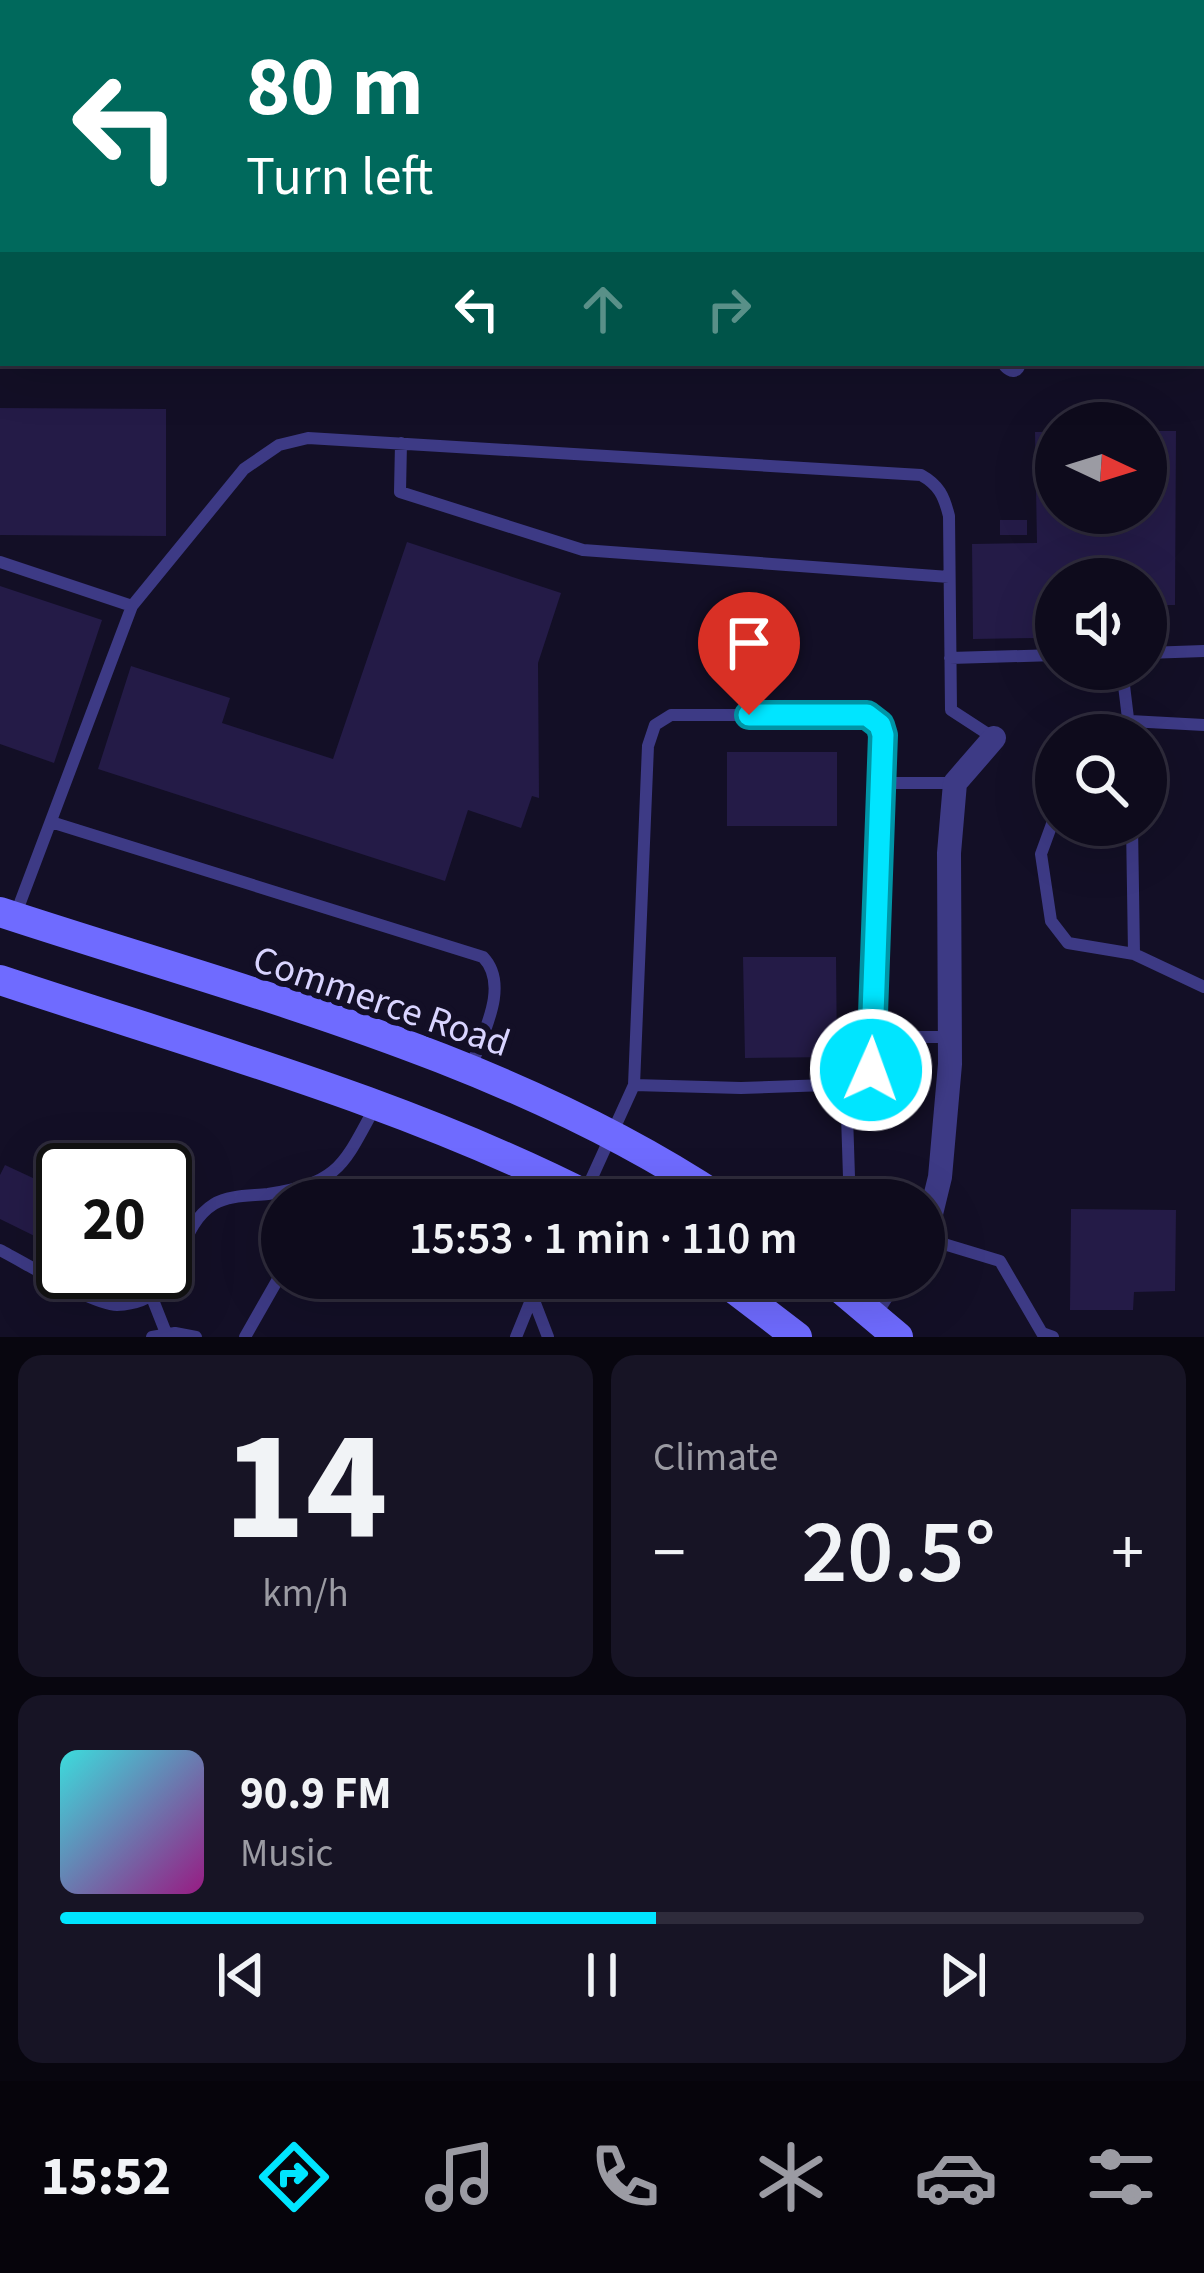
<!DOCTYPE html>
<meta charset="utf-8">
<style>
body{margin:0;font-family:"Source Sans 3",sans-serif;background:#171425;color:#f1f3f6;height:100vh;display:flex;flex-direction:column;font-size:45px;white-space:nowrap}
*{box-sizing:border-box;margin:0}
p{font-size:39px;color:#9b9ba3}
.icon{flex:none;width:66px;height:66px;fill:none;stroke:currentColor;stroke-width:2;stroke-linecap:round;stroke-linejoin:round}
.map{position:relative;height:1337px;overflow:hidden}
.panel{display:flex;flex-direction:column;gap:18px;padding:18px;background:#08060f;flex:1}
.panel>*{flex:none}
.guide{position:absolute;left:0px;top:0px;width:1206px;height:366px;box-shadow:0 12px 48px #0002,0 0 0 3px #2e2b3b;background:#00695c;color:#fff;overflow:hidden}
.needle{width:78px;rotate:94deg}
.buttons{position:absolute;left:1035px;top:402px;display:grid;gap:24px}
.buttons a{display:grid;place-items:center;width:132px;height:132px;border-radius:50%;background:#0e0b1c;box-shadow:0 12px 48px #0002,0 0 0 3px #2e2b3b;font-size:60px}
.speed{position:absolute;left:36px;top:1143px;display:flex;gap:24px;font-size:60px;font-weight:700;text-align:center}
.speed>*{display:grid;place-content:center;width:156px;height:156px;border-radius:50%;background:#0e0b1c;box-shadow:0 12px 48px #0002,0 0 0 3px #2e2b3b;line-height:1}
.speed .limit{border:6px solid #111;border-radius:18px;background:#fff;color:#111}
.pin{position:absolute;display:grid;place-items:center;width:102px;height:102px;color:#fff;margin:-123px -51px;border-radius:50% 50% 50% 0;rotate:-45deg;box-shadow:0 0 12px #0007}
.pin .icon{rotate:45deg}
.me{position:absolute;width:132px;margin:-66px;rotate:2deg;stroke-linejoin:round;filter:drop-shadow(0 0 9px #0008)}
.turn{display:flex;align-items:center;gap:42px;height:252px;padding:0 48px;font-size:54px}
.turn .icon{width:156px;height:156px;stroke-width:2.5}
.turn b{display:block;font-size:84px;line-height:102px}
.lanes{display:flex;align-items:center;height:114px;padding:0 48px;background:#0003;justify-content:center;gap:60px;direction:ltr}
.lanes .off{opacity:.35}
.big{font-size:90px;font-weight:600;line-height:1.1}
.panel .tile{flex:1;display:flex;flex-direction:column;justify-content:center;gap:18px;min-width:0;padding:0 42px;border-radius:24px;background:#171425}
.panel .dial{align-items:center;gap:0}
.dial b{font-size:156px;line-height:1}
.song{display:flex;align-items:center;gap:36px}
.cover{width:144px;height:144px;border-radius:18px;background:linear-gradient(135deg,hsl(180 70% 55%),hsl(310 70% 35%))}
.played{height:12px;border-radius:6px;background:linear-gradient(90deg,#00e5ff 55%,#2e2b3b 55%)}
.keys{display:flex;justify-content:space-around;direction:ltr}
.heat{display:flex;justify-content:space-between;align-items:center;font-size:66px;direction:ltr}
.panel .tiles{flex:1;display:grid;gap:18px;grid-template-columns:1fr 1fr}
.tile:last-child{grid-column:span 2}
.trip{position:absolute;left:261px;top:1179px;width:684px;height:120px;border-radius:60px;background:#0e0b1c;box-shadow:0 12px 48px #0002,0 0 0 3px #2e2b3b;font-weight:600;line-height:120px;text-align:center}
.menu{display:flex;height:192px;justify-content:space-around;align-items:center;background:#06040b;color:#9b9ba3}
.menu .icon{width:84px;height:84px}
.menu .active{color:#00e5ff}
.menu b{font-size:54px;color:#f1f3f6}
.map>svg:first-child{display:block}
.building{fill:#241b47}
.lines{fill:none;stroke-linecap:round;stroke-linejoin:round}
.service{stroke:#3d3a85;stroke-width:12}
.minor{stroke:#3d3a85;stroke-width:24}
.secondary{stroke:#6f6bff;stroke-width:30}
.route-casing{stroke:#0095a6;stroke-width:30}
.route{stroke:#00e5ff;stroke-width:21}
.labels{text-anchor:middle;stroke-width:12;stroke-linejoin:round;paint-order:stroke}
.street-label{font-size:39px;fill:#d9d4ff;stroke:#130f26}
</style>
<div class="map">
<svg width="1204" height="1337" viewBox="0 0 1204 1337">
<rect width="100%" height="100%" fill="#130f26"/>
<path class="building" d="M0,408L166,409V536L0,535Z
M1146,431H1176L1175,605H1146V579H1056V607H1038L1039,638L973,639L972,544L1037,543L1035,432H1056V513H1146Z
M1000,520H1027V535H1000Z
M407,542L561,593L538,663L539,798L532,796L521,828L468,810L445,881L98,769L131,666L230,698L222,723L333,759Z
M0,586L102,620L54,763L0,744Z
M727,752H837V826H727Z
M743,957H836L837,1057L745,1058Z
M5,1165L63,1192V1250L0,1219V1175Z
M1071,1209L1176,1210L1175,1291L1134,1292L1133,1310H1070Z"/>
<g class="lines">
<path class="service" d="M849,0L853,3
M236,3L240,0
M0,178H3
M1203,245L1204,246
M401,443L400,492L583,550L949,577
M0,562L132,606
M1146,653L1204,651
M950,658L1056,655
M1122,669L1130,735
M1130,721L1204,725
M1056,813L1041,854L1051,921L1068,943L1134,954
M51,822L483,957C511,986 481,1036 471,1068
M1132,825L1134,954L1204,987
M15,916L132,606L244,469L279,445L308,438L921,475C939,485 944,496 949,516L951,710L994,738
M872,1037H949
M846,1084L849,1177L852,1187L865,1200
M634,1085L741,1088L856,1084L868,1077L883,783H954
M584,1195L634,1085L648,746L655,725L671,715H867C890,730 883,759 883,783
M924,1238L1000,1261L1042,1333L1053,1337
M0,1250C24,1262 93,1305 117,1305C187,1303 170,1231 214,1204C229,1195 251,1196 268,1194C339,1183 343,1166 375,1107
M151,1295L166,1333
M533,1298L548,1337
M152,1337L175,1333L196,1337
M245,1337L282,1272
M516,1337L540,1278"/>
<path class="minor" d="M496,0L498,3
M572,3L575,0
M1010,363L1013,365
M924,1228L930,1218L940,1177L950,1064L949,853L955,783L994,738
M870,1313L892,1278"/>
<path class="secondary" d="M0,912C243,992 508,1057 722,1200
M0,980C201,1047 407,1103 596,1200
M720,1278L797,1337
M828,1278L898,1337"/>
</g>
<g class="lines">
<defs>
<path id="route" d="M749,715H867L880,725L883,735L871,1070"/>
</defs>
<use href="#route" class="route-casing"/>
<use href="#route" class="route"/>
</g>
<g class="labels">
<g class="street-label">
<text transform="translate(382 1000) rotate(19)" y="14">Commerce Road</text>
</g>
</g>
</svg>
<div class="buttons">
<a><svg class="needle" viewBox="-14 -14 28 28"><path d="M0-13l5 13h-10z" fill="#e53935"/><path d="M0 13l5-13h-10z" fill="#9b9ba3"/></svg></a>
<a><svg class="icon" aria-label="sound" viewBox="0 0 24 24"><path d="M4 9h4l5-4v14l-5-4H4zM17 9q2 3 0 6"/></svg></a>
<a><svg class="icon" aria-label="search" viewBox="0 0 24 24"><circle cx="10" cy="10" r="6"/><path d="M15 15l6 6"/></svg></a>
</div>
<div class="speed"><div class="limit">20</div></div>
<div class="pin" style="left:749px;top:715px;background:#d93025"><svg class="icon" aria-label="arrive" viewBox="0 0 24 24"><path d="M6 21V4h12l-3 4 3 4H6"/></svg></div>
<svg class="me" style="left:871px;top:1070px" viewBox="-20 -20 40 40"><circle r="17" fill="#00e5ff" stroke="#fff" stroke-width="3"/><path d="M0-11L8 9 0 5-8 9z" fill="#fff"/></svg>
<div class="trip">15:53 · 1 min · 110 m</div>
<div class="guide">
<div class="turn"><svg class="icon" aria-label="left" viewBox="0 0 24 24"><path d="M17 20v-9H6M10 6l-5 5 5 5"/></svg><div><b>80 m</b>Turn left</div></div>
<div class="lanes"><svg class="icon" aria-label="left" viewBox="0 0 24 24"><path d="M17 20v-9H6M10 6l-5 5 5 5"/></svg><svg class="icon off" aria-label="ahead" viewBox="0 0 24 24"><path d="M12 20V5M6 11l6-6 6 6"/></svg><svg class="icon off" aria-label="right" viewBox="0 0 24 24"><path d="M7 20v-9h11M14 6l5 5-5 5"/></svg></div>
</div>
</div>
<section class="panel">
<div class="tiles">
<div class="tile dial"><b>14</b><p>km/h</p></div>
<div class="tile"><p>Climate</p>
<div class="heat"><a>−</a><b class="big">20.5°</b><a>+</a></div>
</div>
<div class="tile">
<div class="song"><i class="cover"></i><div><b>90.9 FM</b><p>Music</p></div></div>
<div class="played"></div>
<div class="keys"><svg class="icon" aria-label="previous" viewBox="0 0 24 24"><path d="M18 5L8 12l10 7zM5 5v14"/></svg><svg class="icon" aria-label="pause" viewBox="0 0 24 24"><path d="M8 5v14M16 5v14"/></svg><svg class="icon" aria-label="next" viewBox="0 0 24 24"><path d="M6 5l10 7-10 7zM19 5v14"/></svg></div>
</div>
</div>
</section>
<nav class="menu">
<b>15:52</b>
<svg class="icon active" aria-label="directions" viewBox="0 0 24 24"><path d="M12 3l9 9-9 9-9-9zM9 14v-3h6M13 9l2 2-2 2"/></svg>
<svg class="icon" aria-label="music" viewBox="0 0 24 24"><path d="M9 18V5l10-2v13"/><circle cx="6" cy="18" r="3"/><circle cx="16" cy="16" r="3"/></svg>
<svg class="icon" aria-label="phone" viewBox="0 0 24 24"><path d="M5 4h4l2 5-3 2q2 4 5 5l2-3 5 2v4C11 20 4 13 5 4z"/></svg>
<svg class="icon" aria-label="climate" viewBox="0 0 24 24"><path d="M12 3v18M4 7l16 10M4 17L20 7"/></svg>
<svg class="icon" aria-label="car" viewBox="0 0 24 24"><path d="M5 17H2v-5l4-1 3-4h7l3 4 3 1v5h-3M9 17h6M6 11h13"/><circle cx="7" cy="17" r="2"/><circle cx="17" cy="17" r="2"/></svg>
<svg class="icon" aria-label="filters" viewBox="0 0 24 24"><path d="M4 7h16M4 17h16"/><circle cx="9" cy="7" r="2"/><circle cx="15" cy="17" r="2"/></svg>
</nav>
